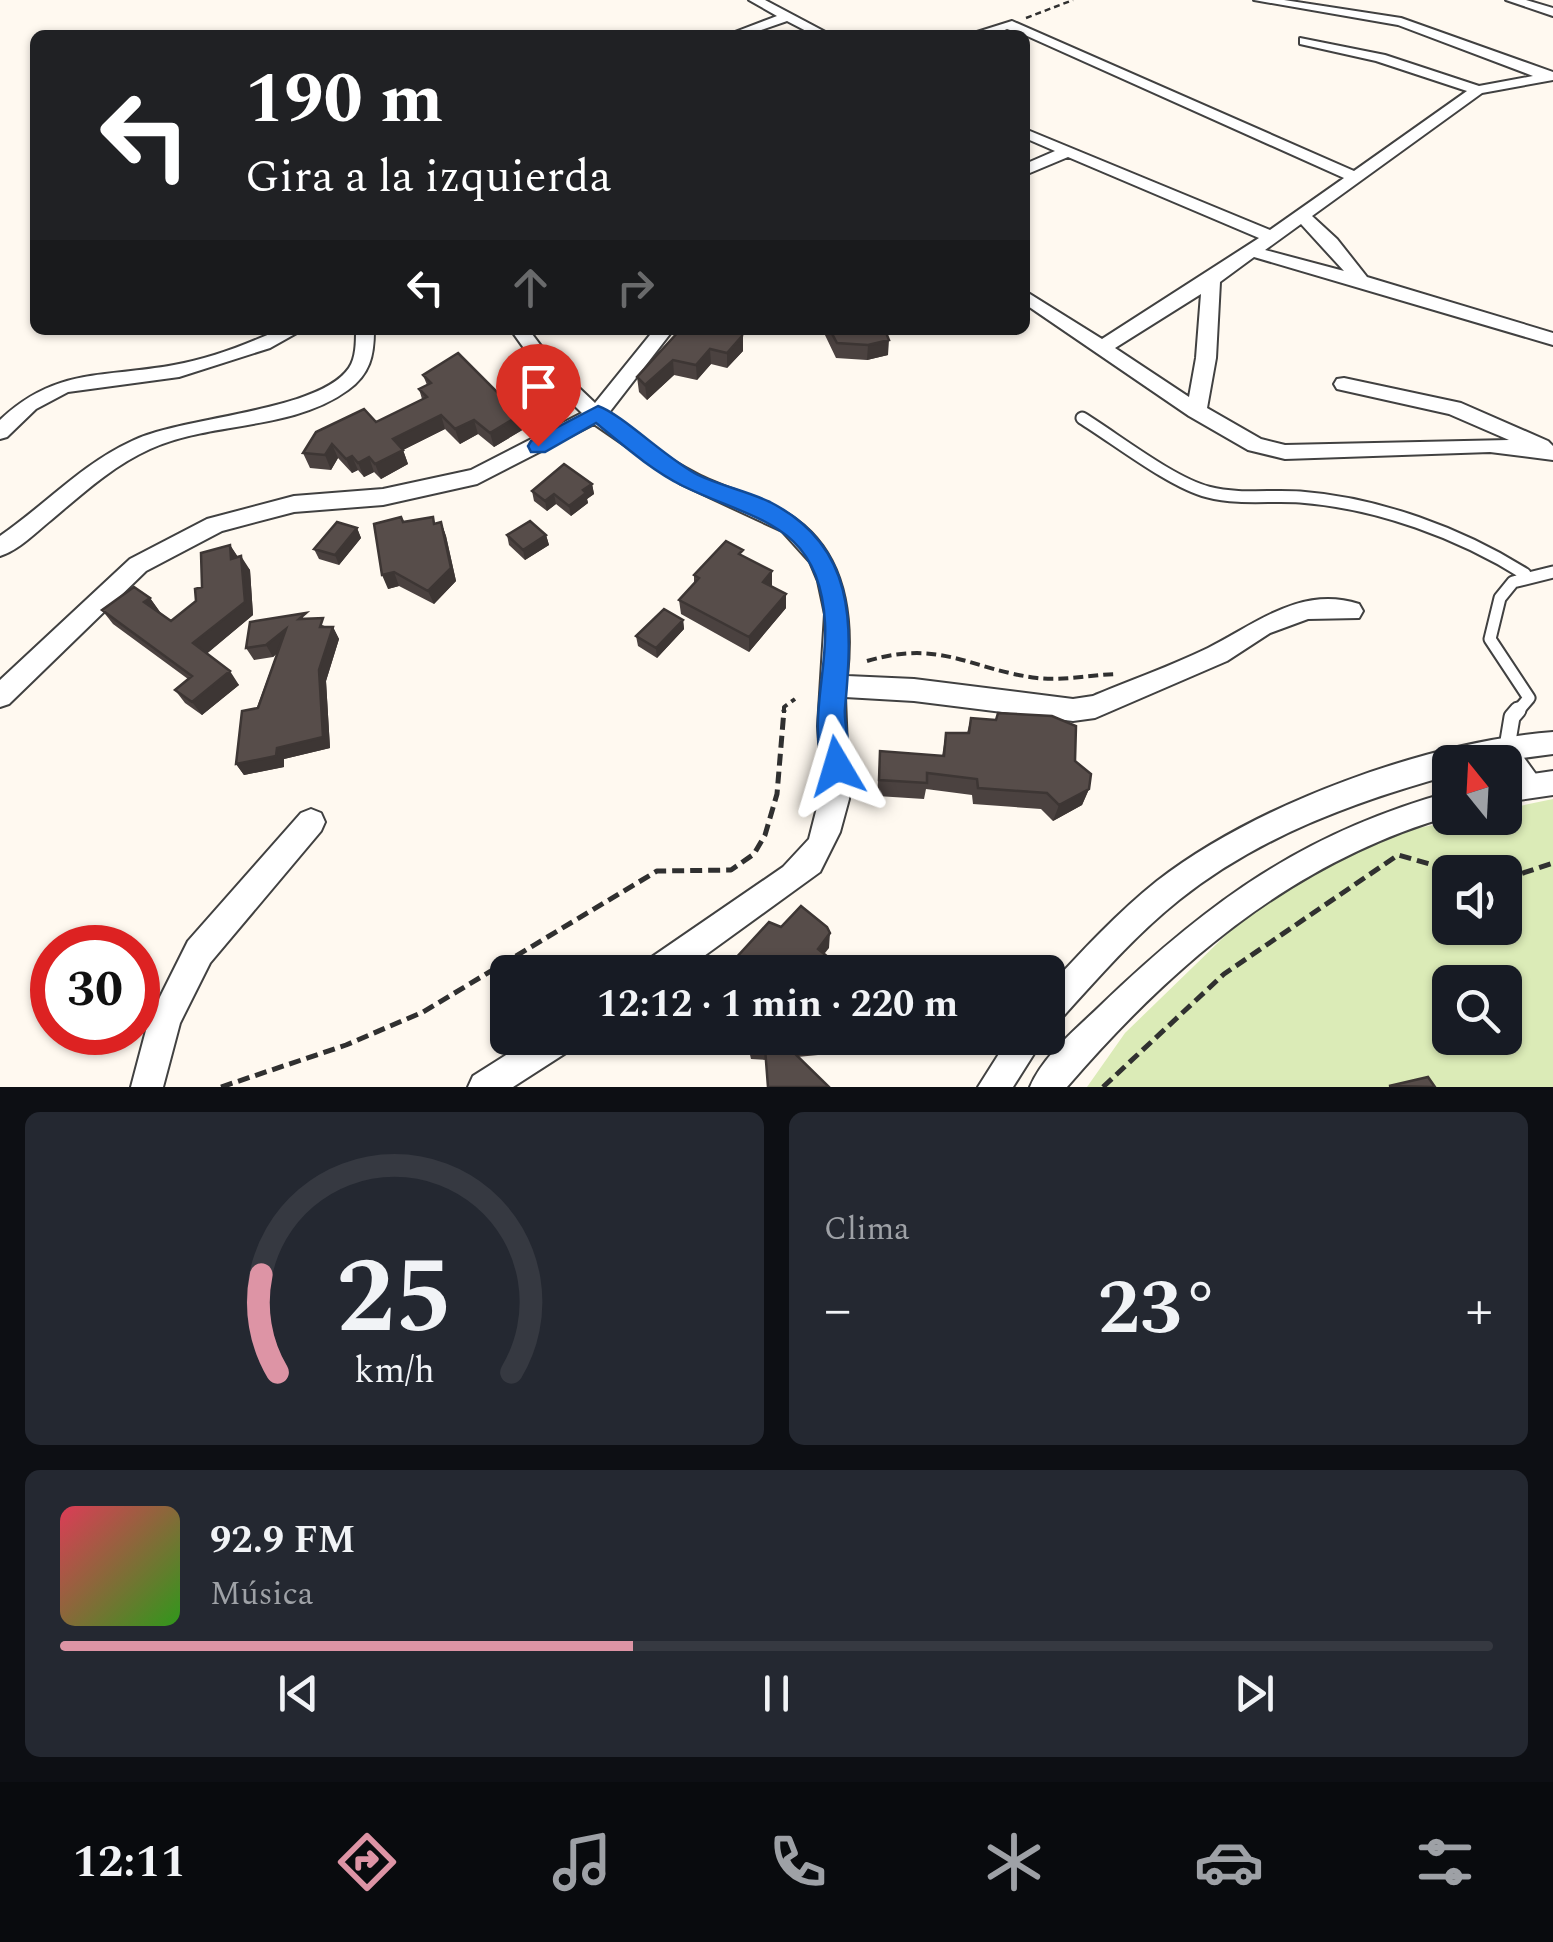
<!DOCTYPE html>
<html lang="es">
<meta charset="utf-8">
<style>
body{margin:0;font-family:Spectral,serif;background:#242831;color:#f1f3f6;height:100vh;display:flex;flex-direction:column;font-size:38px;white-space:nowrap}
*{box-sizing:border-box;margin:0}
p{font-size:32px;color:#9ea1a6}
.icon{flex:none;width:55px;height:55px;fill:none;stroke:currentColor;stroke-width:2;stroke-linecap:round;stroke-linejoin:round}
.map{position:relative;height:1087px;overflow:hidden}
.panel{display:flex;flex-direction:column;gap:25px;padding:25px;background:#0d0f14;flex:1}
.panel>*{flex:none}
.top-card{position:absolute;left:30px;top:30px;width:1000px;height:305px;border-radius:15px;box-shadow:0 2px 8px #0004;background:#202124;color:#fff;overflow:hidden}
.needle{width:65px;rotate:342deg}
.controls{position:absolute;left:1432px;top:745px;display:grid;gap:20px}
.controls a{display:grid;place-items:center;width:90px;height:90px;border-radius:15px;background:#171b24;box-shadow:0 2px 8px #0004;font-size:50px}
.speed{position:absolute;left:30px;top:925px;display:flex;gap:20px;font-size:50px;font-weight:700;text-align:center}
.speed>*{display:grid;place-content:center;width:130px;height:130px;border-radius:50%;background:#171b24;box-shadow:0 2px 8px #0004;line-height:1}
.speed .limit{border:15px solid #d22;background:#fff;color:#111}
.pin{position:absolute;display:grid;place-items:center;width:85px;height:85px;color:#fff;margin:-102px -42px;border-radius:50% 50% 50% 0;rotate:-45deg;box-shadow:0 0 10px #0007}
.pin .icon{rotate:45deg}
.me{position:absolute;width:110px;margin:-55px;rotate:353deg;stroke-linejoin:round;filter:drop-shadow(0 0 8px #0008)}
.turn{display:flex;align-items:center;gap:35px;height:210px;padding:0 50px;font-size:45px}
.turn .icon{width:130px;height:130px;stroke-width:2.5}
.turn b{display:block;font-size:70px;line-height:85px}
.lanes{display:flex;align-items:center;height:95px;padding:0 50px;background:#0003;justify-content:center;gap:50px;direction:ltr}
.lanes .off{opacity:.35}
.big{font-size:75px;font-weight:700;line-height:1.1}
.panel .card{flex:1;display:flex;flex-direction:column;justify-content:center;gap:15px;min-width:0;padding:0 35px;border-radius:15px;background:#242831}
.panel .dial{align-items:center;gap:0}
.dial svg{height:260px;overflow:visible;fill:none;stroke:#363941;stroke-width:7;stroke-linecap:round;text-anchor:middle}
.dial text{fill:#f1f3f6;stroke:none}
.song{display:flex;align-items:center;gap:30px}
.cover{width:120px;height:120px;border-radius:15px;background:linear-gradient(135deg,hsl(350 70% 55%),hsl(110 70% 35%))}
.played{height:10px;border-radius:5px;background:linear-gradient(90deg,#dd94a5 40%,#363941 40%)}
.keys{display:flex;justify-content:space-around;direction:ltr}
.heat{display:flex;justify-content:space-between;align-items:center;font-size:55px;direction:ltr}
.panel .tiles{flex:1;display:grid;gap:25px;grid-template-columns:1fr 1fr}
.card:last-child{grid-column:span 2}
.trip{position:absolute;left:490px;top:955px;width:575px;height:100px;border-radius:15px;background:#171b24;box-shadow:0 2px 8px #0004;font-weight:700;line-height:100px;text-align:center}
.dock{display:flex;height:160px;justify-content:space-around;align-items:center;background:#090b0e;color:#9ea1a6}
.dock .icon{width:70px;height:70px}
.dock .current{color:#dd94a5}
.dock b{font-size:45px;color:#f1f3f6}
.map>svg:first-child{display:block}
.green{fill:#dbebb7;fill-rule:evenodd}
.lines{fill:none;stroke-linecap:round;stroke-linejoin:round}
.service-far1-casing{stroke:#414141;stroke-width:15}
.service-casing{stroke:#414141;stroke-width:19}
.minor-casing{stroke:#414141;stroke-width:4}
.path-far2{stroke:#303030;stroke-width:2.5;stroke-dasharray:6 4;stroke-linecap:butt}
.path-far1{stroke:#303030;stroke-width:4;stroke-dasharray:10 5;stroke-linecap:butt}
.path{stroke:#303030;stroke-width:5;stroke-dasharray:12 6;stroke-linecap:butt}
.service-far1{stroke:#fff;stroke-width:11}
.service{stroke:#fff;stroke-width:15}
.minor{fill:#fff;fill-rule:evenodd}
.wall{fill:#4b4240}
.shaded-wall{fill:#3d3634}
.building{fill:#574d4a;stroke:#3d3634;stroke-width:2.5}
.route{fill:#1a73e8;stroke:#114b97;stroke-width:2.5}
</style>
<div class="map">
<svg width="1553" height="1087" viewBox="0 0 1553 1087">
<rect width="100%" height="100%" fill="#fff9f0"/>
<path class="green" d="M1553,799V1087H1087L1125,1033L1262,900L1350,855L1409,830L1467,818H1505V809ZM1450,872H1505V928H1450ZM1450,982H1505V1038H1450Z"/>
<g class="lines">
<defs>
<path id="service-far1" d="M1082,418C1116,439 1172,483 1208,492C1239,500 1270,495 1300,497C1378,503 1460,533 1525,574
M1516,713L1529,698L1490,639L1500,598L1513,582L1553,572"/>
<path id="service" d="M1518,710L1512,717L1507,747L1533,783"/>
<path id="minor" d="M749,0H765L831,35H814L787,21L747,35H727L777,16Z
M1254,0H1284L1401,18L1553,72V80L1482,93L1312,216L1337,239L1367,277L1553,333V345L1254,257L1220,282L1216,358L1207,408L1261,439L1285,445L1509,440L1449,414L1337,389L1334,384L1337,379L1344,378L1461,403L1548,441L1553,446V460L1490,452L1285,459L1248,450L1189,416L1025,304V291L1102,339L1259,238L1068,157L1025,175V164L1055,151L1025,138V129L1270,230L1344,178L1025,35L1007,29L993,35H975L977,32L1012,21L1354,171L1467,91L1376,61L1300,44V38L1385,55L1479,86L1533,76L1398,25ZM1301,224L1344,271L1265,250ZM1201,294L1196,358L1189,397L1115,348Z
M1506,0H1526L1553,8V16Z
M278,330H302L270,348L179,377L68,392L36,409L7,437L0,439V420C56,367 104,378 174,365C209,359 246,345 278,330Z
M356,330H374C374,356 370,374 348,390C292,431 211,421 150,449C112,466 81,495 50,521C35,533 19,550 0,556V536C45,505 82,464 132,441C183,416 319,412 349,368C356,358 356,342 356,330Z
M511,330H529L556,366L595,403L654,330H673L608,414C636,436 665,458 697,474C724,488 754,495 781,510C844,544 854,611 847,676L914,679L1073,699L1093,696C1131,680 1171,666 1208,648C1256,624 1301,585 1359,604L1363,611L1359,618L1308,619L1270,633L1227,661L1095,718L1073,721L914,701L845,697L849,799L840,832L820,872L682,972H642L646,961L783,867L809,839L822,788L818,726L825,614L818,581L810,562L782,531L681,484L594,424L477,484L383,505L294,512L222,531L146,571L9,704L0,707V680L130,559L207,519L294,496L383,489L471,470L582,413L543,375Z
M1553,732V754L1493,762H1450V775C1353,802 1258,837 1179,900C1134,936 1097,979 1059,1021L1048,1025V988C1082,951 1117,913 1157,881C1258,803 1426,742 1553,732Z
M1553,771V795L1505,802V778Z
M1450,792V816C1292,862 1173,964 1067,1087H1030C1043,1056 1076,1029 1100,1006C1209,901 1303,833 1450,792Z
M311,809L321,813L325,822L321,831L210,963L180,1023L163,1087H131L149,1019L188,941L301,813Z
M533,1038H577L572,1049L513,1087H468L473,1076Z
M1009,1038H1044L1013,1087H978Z"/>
</defs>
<use href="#service-far1" class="service-far1-casing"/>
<use href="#service" class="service-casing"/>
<use href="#minor" class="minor-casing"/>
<path class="path-far2" d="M1026,18L1073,0"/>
<path class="path-far1" d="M867,661C942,639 968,669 1037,678C1063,681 1090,675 1116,674
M784,713V707L795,699"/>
<path class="path" d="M1505,879L1553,863
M221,1087L346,1045L423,1012L657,871L731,870L754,854L765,835L777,794L784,710
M1103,1087L1224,974L1398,855L1458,872"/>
<use href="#service-far1" class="service-far1"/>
<use href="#service" class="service"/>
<use href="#minor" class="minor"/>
</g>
<path class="wall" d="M680,330L743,351L727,368L711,364L697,380L674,375L647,400L639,392L637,377Z
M824,330H885L888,355L867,360L836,358L824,333Z
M423,375L524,429L494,447L478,434L460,444L445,429L403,450L408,464L381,479L374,472L364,477L358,470L352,473L338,458L331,470L310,468L303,453L376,422L422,399L419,389L427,385Z
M592,484L594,494L587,499L588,503L571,516L556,504L547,511L534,501L532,491Z
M433,517L435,524L441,522L446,536L456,581L434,604L399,586L388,589L403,522Z
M357,528L361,538L339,565L319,559L314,549Z
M507,535H546L549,545L525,560L509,545Z
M230,545L238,557L250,570L253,615L207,653L239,685L202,715L185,703L175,690L188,679L113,624L102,610L150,598L160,612L171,621L196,601L202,587Z
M743,556L772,586L786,594V608L749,652L681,614L679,600L694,583V575Z
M308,619L327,627H333L339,639L326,681L330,748L284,759V767L244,775L236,764L277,653L273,657L254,660L246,648Z
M683,620L684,629L657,658L638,646L636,636Z
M971,718L1075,761L1089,789L1082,805L1053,821L1041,809L973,804L972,795L926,789L924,799L877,796L880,751L942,756L946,733H967Z
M746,1038H819L818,1055L766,1060L751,1059Z"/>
<path class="shaded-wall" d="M743,330V351L727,368V353Z
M889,340L888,355L867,360L868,345Z
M710,349L711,364L697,380L696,365Z
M673,360L674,375L647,400L645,385Z
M441,415L445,429L403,450L408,464L381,479L375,464L393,439Z
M520,415L524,429L494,447L490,433Z
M474,420L478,434L460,444L455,429Z
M332,444L338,458L331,470L325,455Z
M352,456L358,470L352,473L346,459Z
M369,457L374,472L364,477L358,463Z
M592,484L594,494L587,499L588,503L571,516L569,506L583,490Z
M554,494L556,504L547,511L545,501Z
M441,522L446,536L456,581L434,604L428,591Z
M357,528L361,538L339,565L335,555Z
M546,535L549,545L525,560L523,550Z
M230,545L239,559H231Z
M241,556L250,570L253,615L203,657L193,643Z
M772,571V586L763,582Z
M394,572L399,586L388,589L382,575Z
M786,594V608L749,652V637Z
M150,598L160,612L144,602Z
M683,620L684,629L657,658L656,648Z
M333,627L339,639L326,681L330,748L284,759V767L244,775L236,764L277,748L319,670Z
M286,629L293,640L273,657L266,645Z
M230,671L239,685L202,715L192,702Z
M1089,789L1082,805L1053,821L1059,805Z
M830,933L829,948L817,963L818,949Z
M828,957L827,971L825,972H811Z"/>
<path class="building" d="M680,330H743L742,336L727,353L710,349L696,365L673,360L645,385L637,377Z
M830,330H885L889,340L868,345L837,343Z
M458,353L520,415L490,433L474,420L455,429L441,415L393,439L403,450L375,464L369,457L358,463L352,456L346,459L332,444L325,455L303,453L316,432L364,409L376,422L427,397L419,389L431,383L423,375Z
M564,464L592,484L583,490L586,493L569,506L554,494L545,501L532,491Z
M401,517L403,522L433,517L434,524L441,522L451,568L428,591L394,572L382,575L374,524Z
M530,521L546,535L523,550L507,535Z
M337,522L357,528L335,555L314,549Z
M726,541L743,550L739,554L772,571L763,582L786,594L749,637L679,600L699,578L694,575Z
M230,545L231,559L241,556L245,602L193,643L230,671L192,702L175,690L192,676L102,610L134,587L150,598L144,602L171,621L196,601L195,589L202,587L201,553Z
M664,609L683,620L656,648L636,636Z
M306,613L299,619L323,618L320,627H333L319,670L323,737L277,748L276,756L236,764L242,711L258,708L286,629L266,645L246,648L250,622Z
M998,713L1052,716L1076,726L1075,761L1091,774L1089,789L1059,805L1047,793L978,788L977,779L927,773V783L879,780L880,751L944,756L946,733H969L971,718L996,720Z
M801,906L827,927L830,933L818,949L828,957L811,972H723L769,922L781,927Z
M748,1038H819L820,1042L787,1046L829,1087H768L765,1048L750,1047Z
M1428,1077L1435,1087L1389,1086Z"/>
<path class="route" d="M598,406C622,414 668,460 698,475C721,486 747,491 770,502C856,546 853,623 845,708C843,729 855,756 847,775L837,779L827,775C806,728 828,673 825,623C820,523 755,521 683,486C651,470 623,445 596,423L545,452H531L528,446L531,441Z"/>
</svg>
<div class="controls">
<a><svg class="needle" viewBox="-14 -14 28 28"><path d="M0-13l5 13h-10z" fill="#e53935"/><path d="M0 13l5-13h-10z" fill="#9ea1a6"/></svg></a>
<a><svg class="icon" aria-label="sound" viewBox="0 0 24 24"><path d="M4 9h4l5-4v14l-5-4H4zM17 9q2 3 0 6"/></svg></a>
<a><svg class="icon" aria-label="search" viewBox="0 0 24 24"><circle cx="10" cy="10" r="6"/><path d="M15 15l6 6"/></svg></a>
</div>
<div class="speed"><div class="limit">30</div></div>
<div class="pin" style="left:538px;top:446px;background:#d93025"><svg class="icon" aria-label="arrive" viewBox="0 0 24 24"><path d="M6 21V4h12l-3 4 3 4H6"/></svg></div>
<svg class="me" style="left:837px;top:766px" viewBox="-20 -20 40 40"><path d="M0-17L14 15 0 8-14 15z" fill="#1a73e8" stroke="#fff" stroke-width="4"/></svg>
<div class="trip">12:12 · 1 min · 220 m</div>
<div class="top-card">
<div class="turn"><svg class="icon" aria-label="left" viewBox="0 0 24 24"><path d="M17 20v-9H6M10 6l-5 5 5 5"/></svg><div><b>190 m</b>Gira a la izquierda</div></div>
<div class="lanes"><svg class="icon" aria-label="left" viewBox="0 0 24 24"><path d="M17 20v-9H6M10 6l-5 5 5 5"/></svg><svg class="icon off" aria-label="ahead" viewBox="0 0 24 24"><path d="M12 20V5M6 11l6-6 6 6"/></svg><svg class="icon off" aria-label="right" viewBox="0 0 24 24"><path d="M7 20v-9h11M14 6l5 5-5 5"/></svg></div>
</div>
</div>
<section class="panel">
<div class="tiles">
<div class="card dial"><svg viewBox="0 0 100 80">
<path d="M14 69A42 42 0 1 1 86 69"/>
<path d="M14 69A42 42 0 0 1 9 39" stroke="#dd94a5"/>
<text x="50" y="56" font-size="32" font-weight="700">25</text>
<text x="50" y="72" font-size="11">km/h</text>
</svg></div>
<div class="card"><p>Clima</p>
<div class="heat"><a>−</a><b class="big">23°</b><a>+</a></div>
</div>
<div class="card">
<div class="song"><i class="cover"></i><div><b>92.9 FM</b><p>Música</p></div></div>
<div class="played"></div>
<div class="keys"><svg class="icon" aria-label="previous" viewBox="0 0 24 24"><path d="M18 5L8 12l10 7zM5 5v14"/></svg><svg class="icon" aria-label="pause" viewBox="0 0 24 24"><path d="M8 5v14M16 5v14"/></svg><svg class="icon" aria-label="next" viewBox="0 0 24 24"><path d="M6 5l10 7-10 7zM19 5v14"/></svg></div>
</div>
</div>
</section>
<nav class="dock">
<b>12:11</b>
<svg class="icon current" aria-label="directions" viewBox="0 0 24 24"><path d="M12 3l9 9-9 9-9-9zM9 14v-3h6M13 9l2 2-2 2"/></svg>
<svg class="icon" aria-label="music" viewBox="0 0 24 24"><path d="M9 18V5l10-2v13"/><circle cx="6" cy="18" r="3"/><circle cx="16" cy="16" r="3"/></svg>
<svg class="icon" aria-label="phone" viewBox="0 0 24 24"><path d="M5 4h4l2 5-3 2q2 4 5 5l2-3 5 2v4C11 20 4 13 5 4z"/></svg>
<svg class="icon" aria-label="climate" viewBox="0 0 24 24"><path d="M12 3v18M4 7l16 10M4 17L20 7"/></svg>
<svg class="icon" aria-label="car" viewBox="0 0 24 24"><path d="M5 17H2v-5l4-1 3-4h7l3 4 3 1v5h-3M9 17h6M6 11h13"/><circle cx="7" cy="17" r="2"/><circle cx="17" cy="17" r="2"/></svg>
<svg class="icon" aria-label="filters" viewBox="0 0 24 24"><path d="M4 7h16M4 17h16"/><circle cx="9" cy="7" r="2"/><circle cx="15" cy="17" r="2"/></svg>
</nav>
